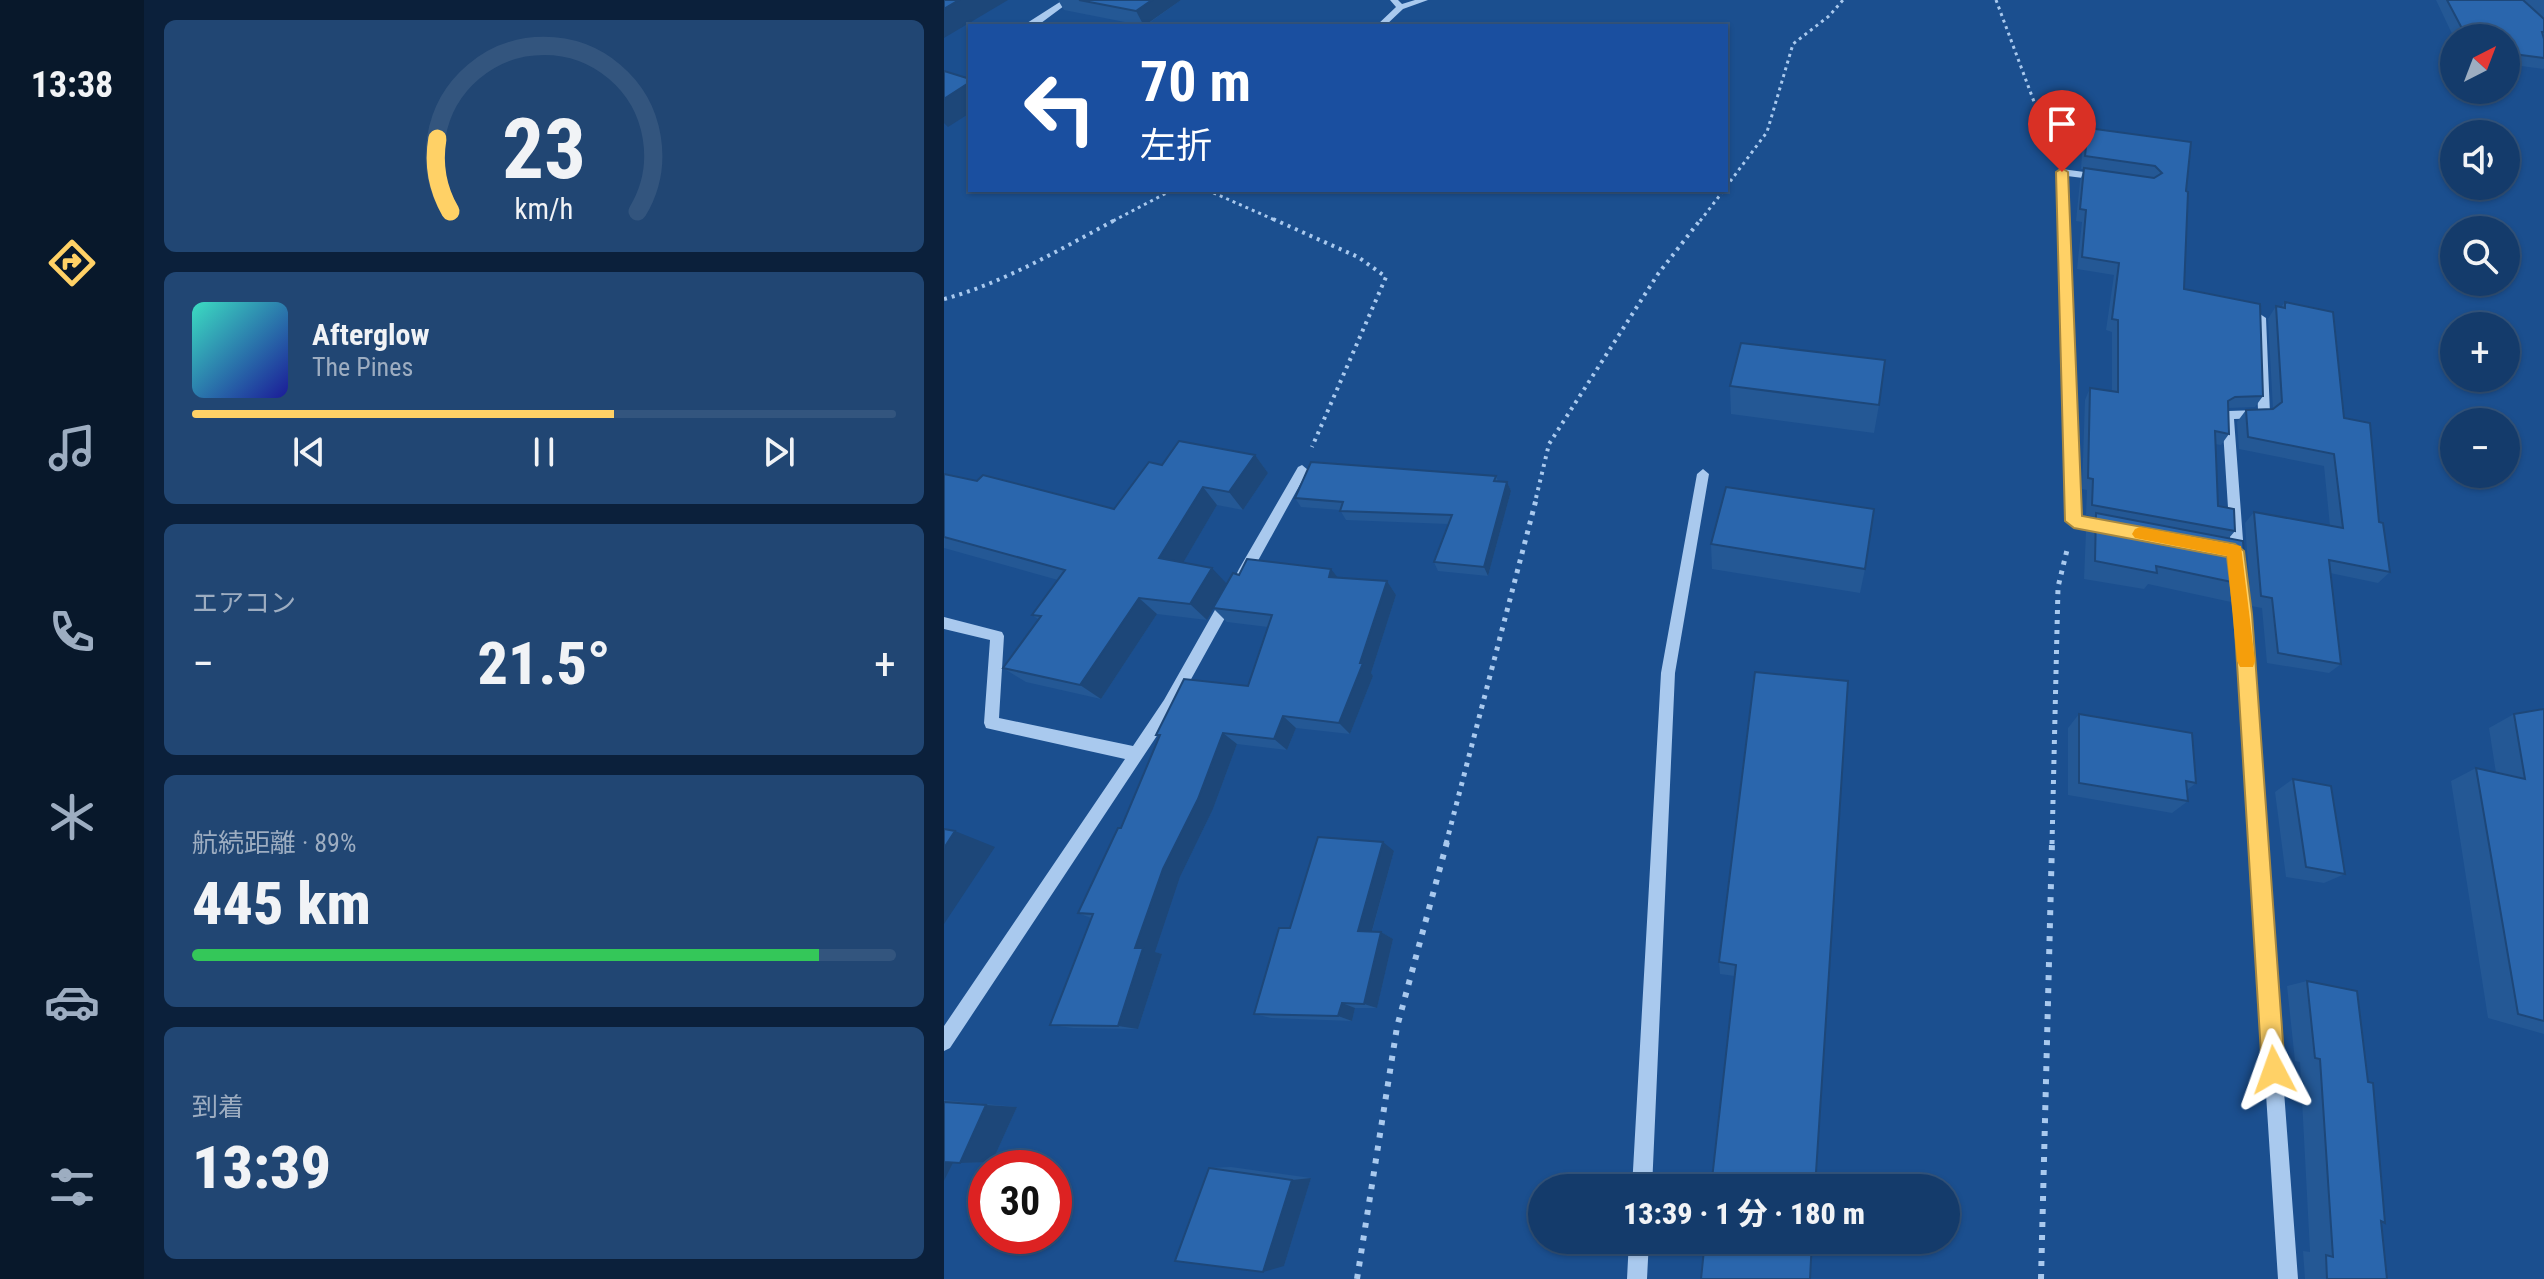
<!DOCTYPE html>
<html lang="ja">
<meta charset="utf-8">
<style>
body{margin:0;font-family:"Roboto Condensed","Noto Sans JP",sans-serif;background:#214673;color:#f1f3f6;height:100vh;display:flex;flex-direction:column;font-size:30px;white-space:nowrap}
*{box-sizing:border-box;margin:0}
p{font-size:26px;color:#9dadc1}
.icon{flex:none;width:44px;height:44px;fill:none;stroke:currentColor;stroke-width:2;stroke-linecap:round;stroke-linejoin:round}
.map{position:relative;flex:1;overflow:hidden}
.panel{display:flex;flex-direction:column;gap:20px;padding:20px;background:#0b203b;width:800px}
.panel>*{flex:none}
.top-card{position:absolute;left:24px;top:24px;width:760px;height:168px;border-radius:0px;box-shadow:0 2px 6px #0004,0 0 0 2px #33557e;background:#1a4fa0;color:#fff;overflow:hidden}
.needle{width:52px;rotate:42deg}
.controls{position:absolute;left:1496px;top:24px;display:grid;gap:16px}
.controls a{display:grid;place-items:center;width:80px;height:80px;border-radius:50%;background:#143b6b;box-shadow:0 2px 6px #0004,0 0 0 2px #33557e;font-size:40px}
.speed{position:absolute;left:24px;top:1150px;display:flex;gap:16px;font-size:40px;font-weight:700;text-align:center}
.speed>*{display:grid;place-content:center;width:104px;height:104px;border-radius:50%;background:#143b6b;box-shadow:0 2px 6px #0004,0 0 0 2px #33557e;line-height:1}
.speed .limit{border:12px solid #d22;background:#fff;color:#111}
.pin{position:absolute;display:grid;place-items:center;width:68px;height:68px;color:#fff;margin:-82px -34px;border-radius:50% 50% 50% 0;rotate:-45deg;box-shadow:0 0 8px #0007}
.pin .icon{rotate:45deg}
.me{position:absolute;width:88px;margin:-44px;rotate:356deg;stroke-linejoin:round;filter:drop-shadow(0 0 6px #0008)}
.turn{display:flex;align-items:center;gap:28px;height:168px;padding:0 40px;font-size:36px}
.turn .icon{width:104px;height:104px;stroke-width:2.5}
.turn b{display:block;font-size:56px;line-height:68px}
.big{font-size:60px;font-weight:800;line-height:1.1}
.panel .card{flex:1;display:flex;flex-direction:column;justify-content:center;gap:12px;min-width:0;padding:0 28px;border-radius:12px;background:#214673}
.panel .dial{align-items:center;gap:0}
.dial svg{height:208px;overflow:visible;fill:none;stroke:#33557e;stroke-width:7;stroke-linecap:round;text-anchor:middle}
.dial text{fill:#f1f3f6;stroke:none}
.song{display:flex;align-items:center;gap:24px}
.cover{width:96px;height:96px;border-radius:12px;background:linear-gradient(135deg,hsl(170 70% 55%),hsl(240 70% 35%))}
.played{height:8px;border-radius:4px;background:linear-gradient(90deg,#ffd166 60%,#33557e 60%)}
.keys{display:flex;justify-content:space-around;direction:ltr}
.heat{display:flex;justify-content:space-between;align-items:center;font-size:44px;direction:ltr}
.charge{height:12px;border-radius:6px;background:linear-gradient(90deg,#34c759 89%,#33557e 0)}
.trip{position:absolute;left:584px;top:1174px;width:432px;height:80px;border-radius:40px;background:#143b6b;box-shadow:0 2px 6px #0004,0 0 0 2px #33557e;font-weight:800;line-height:80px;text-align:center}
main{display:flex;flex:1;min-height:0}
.menu{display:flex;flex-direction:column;width:144px;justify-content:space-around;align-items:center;background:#08182b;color:#9dadc1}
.menu .icon{width:56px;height:56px}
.menu .active{color:#ffd166}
.menu b{font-size:36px;color:#f1f3f6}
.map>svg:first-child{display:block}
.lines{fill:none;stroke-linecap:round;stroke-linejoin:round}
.path-far3{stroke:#a9c9ee;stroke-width:3;stroke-dasharray:3 4;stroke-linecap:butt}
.path-far2{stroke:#a9c9ee;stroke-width:4;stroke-dasharray:3 5;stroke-linecap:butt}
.path-far1{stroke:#a9c9ee;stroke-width:5;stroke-dasharray:4 6;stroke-linecap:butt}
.path{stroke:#a9c9ee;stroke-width:6;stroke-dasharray:5 8;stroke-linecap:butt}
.minor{fill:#a9c9ee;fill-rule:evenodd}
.wall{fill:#245895}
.shaded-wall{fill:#1d4779}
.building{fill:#2a66ad;stroke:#1d4779;stroke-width:2}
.route{fill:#ffd166;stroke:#a68842;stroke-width:2}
.slow{fill:#f59e0b}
</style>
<main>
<nav class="menu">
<b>13:38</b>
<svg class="icon active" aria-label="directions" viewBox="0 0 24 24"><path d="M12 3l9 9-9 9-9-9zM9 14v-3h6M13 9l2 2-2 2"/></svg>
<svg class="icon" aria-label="music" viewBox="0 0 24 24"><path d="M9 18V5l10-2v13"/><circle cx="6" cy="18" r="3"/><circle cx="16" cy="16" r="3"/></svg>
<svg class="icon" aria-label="phone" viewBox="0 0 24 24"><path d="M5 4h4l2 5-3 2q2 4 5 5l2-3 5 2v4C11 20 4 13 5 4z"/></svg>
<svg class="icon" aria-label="climate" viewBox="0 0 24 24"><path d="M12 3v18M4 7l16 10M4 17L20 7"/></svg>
<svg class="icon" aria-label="car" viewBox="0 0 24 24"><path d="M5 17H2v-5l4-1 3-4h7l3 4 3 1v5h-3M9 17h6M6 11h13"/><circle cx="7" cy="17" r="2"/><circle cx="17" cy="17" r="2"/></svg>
<svg class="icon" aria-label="filters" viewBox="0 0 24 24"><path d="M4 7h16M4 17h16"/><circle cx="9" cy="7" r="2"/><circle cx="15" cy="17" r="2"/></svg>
</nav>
<section class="panel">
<div class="card dial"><svg viewBox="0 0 100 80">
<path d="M14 69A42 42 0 1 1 86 69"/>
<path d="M14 69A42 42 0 0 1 9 41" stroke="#ffd166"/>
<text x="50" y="56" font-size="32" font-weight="700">23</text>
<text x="50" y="72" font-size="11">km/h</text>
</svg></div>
<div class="card">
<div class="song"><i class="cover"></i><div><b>Afterglow</b><p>The Pines</p></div></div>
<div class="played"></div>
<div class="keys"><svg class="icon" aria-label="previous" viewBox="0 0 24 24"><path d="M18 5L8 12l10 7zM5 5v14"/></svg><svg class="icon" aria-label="pause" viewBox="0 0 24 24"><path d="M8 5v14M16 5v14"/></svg><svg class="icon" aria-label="next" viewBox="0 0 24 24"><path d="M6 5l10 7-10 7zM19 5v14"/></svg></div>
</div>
<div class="card"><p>エアコン</p>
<div class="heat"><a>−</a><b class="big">21.5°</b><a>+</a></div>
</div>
<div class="card"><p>航続距離 · 89%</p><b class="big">445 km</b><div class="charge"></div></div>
<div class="card"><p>到着</p><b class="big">13:39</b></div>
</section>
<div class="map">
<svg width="1600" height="1279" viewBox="0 0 1600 1279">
<rect width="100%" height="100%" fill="#1b4f8f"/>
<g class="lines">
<path class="path-far3" d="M1052,0L1092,107L1098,135L1106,149
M782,187L823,132L849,44L885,16L899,0
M263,190L333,221
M169,221L228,190
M756,221L780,190"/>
<path class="path-far2" d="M329,219L414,257L442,277L368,447
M0,299C60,283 118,248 173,219
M592,498L605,444L714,274L757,219"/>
<path class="path-far1" d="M502,844L593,496
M1108,844L1114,587L1124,546"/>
<path class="path" d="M413,1279L453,1027L503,842
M1097,1279L1108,842"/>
<path class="minor" d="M119,0H128L93,26H83V23Z
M446,0H454L458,4L471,0H484L459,9L441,26H432L452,7Z
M1118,169L1155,174L1160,177L1155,180L1123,176L1136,517L1170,524L1171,528L1165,533L1130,526L1124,521L1113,172Z
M1316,314L1322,318L1326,414L1320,418L1290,419L1354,1279H1334L1278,415L1284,411L1314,410L1310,318Z
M358,465L364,470L305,577H295L293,573L295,569L354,467Z
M759,469L765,474L731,673L708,1188H688L717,673L753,474Z
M285,592L290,594L292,598L230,710L6,1048L0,1051V1026L181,759L42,728L40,723L46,640L0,629V617L58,632L60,636L55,718L189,746L220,700L280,594Z
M685,1240H705L703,1279H683Z"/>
</g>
<path class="wall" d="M114,0H237L201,26L120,10Z
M1492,0H1600V68L1599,69L1562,64V38H1510Z
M1144,128L1247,142L1242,191L1240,289L1319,396L1311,407L1284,408L1285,434L1277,445L1271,444L1274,506L1291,531L1285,538L1302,585L1287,602L1204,584L1200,589L1140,579L1142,531L1150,517L1142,515L1143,490L1138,489L1141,400L1146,388L1168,391V332L1162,330L1170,275L1133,269L1138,222L1132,221L1136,181L1140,169H1137L1139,140Z
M1341,302L1400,418L1435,522L1446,572L1434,583L1386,573L1397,664L1385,673L1323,663L1318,608L1307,606L1301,523L1310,512L1386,526L1380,466L1295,449L1293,422L1302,410L1329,409L1324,319L1332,306L1337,307Z
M786,386L935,405L930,433L787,414Z
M311,455L324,473L299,510L273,505L239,563L283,584L295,575L394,578L443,581L452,595L427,673L429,676L406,734L352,728L343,750L293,744L269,809L236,877L211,952L218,954L194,1029L129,1028L106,1025L147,918L134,913L177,828L215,737L212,735L304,686L324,627L283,622L269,608L263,620L213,614L157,699L82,682L59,668L94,619L88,615L114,580L0,548V474L170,509L218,465Z
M552,476L554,481L563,482L567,491L544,576L494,571L490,562L504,524L402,520L396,510L357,507L351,498Z
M767,544L921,569L916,593L768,569Z
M811,672L791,976L776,974L775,962Z
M1600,709V1034L1544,1018L1507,781L1532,768L1552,773L1545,728L1570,714Z
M1135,714L1252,783L1243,790L1244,801L1228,813L1124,795V728Z
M1349,779L1401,874L1380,883L1342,877L1331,792Z
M450,851L428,932H437L449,939L433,1008H411L408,1021L327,1018L310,1014L346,928Z
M1363,981L1437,1222L1443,1279H1361L1359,1251L1366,1252L1356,1062L1351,1061L1343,986Z
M0,1100L73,1107L48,1162L9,1163L0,1181Z
M287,1167L367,1178L340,1266L265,1168Z"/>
<path class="shaded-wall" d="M15,0H64L0,38V9Z
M208,0H237L200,26L192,11Z
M26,82V113L4,127L0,123V99Z
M311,455L324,473L299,510L285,492Z
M563,482L567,491L544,576L540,567Z
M259,487L273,505L232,575L215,558Z
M268,568L283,584L263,620L246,604Z
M387,569L398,583L385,577Z
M443,581L452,595L427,673L429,676L406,734L395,723Z
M195,598L213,614L157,699L136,685Z
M339,716L352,728L343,750L330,739Z
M279,733L293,744L269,809L236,877L211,952L218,954L194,1029L174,1026L191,948L219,869Z
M11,831L51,847L0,924V848Z
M439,842L450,851L426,938L414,931Z
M437,932L449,939L433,1008L420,1004Z
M398,1003L411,1008L408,1021L394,1016Z
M42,1105L73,1107L48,1162L16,1163Z
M0,1159H11L0,1181Z
M367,1178L340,1266L319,1272L348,1180Z"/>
<path class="building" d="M0,0H15L0,9Z
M135,0H208L192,11Z
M1503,0H1579L1600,19V32H1598L1600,39V58L1562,53V38H1523Z
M0,71L26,79V82L0,99Z
M1144,128L1247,142L1242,191L1244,192L1240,289L1316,304L1319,396L1291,397L1284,401L1285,434L1271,431L1274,506L1290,509L1291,531L1148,505L1149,479L1144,478L1146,388L1174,392V320L1168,319L1175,263L1138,257L1142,210L1136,209L1140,168L1210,178L1218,173L1211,166L1141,156Z
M1341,302L1389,312L1400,418L1426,423L1435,522L1439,523L1446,572L1385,560L1397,664L1334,653L1328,598L1317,596L1310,512L1399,528L1390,454L1304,437L1302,410L1329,409L1338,402L1332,306L1341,308Z
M797,343L941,360L935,405L786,386Z
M235,441L311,455L285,492L259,487L215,558L268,568L246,604L195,598L136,685L59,668L97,616L88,615L121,570L0,537V474L33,481L39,475L170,509L205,462L218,465Z
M367,462L552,476L550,481L563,482L540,567L490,562L508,515L396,511L399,502L351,498Z
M782,487L930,509L921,569L767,544Z
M1152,513L1299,541L1302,585L1212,566L1213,573L1151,561Z
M303,559L387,569L385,577L443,581L416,663H419L395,723L339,716L330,739L279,733L254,799L219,869L191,948H199L174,1026L106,1025L149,914L134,913L174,828H177L216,735H212L240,679L304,686L328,615L269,608L289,573L295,575Z
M811,672L904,681L871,1188H767L792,965L775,962Z
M1600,709V1021L1574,1014L1532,768L1581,779L1570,714Z
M1135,714L1248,733L1252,783L1242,781L1244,801L1135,783Z
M1349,779L1387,786L1401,874L1362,867Z
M0,829L11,831L0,848Z
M374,837L439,842L414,931L437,932L420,1004L398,1003L394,1016L310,1014L335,928H346Z
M1363,981L1413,991L1424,1082L1429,1083L1441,1223L1437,1221L1443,1279H1383L1382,1255L1389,1257L1376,1059L1371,1058Z
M0,1102L42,1105L16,1163L0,1162Z
M265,1168L348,1180L319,1272L231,1261Z
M761,1240H868L866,1279H757Z"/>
<path class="route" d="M1118,168L1124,172L1138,516L1291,544L1300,551L1308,614L1341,1070L1338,1078L1330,1081L1321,1078L1318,1070L1290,614L1283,557L1130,528L1121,521L1112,172Z"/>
<path class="slow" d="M1196,527L1297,546L1311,661L1309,667H1296L1293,661L1283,556L1191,538L1188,534L1191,529Z"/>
</svg>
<div class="controls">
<a><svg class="needle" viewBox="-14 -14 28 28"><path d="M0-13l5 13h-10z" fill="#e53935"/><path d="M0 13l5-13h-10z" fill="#9dadc1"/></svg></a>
<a><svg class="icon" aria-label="sound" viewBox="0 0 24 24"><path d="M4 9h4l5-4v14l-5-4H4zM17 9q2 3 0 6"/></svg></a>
<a><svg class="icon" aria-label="search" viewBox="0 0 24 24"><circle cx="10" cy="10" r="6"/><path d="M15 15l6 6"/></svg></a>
<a>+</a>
<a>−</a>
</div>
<div class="speed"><div class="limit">30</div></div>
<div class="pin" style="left:1118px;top:172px;background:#d93025"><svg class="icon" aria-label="arrive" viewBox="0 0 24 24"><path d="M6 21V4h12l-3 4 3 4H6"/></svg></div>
<svg class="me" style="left:1330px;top:1070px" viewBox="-20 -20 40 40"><path d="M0-17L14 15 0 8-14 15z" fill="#ffd166" stroke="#fff" stroke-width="4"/></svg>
<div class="trip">13:39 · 1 分 · 180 m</div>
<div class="top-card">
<div class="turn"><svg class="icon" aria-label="left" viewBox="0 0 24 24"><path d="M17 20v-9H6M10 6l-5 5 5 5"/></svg><div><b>70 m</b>左折</div></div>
</div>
</div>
</main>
